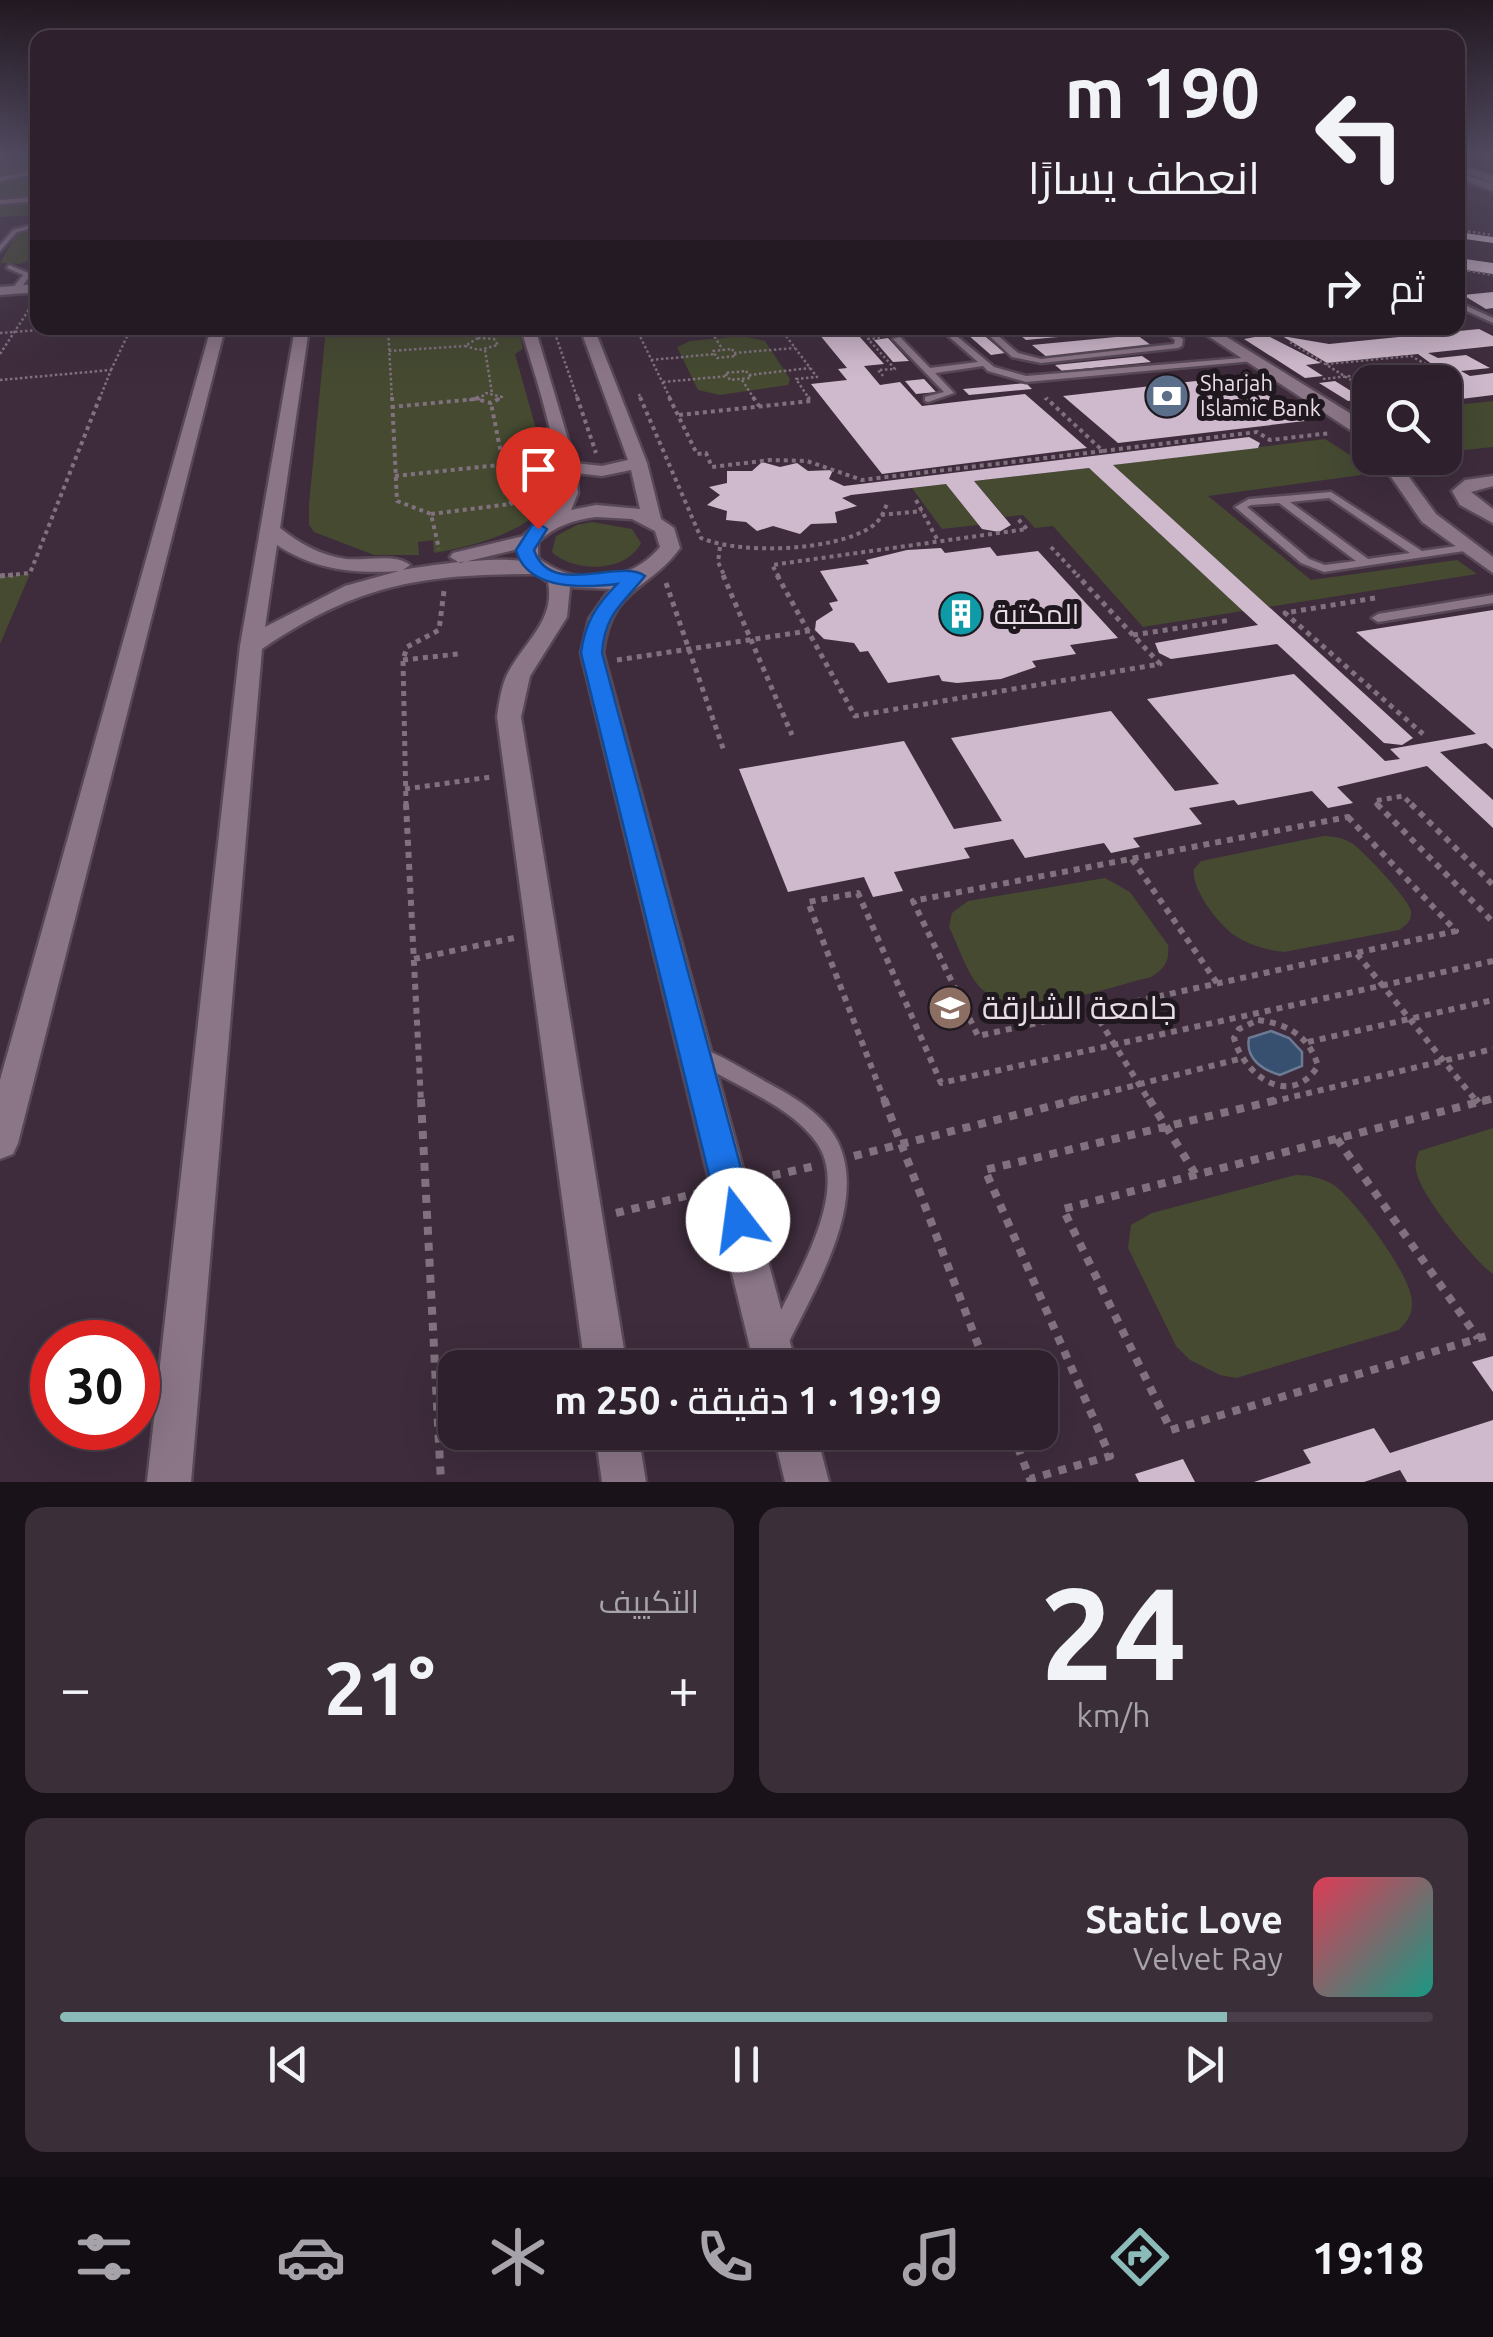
<!DOCTYPE html>
<html lang="ar">
<meta charset="utf-8">
<style>
body{margin:0;font-family:Ubuntu,Cairo,sans-serif;background:#3a2e39;color:#f1f3f6;direction:rtl;height:100vh;display:flex;flex-direction:column;font-size:38px;white-space:nowrap}
*{box-sizing:border-box;margin:0}
p{font-size:32px;color:#a7a3aa}
.icon{flex:none;width:55px;height:55px;fill:none;stroke:currentColor;stroke-width:2;stroke-linecap:round;stroke-linejoin:round}
.map{position:relative;height:1482px;overflow:hidden;direction:ltr}
.panel{display:flex;flex-direction:column;gap:25px;padding:25px;background:#191219;flex:1}
.panel>*{flex:none}
.banner{position:absolute;left:30px;top:30px;width:1435px;height:305px;border-radius:20px;box-shadow:0 10px 40px #0002,0 0 0 2px #493e49;direction:rtl;background:#2e212d;color:#f1f3f6;overflow:hidden}
.fabs{position:absolute;left:1352px;top:365px;display:grid;gap:20px}
.fabs a{display:grid;place-items:center;width:110px;height:110px;border-radius:20px;background:#2e212d;box-shadow:0 10px 40px #0002,0 0 0 2px #493e49;font-size:50px}
.speed{position:absolute;left:30px;top:1320px;display:flex;gap:20px;font-size:50px;font-weight:700;text-align:center}
.speed>*{display:grid;place-content:center;width:130px;height:130px;border-radius:50%;background:#2e212d;box-shadow:0 10px 40px #0002,0 0 0 2px #493e49;line-height:1}
.speed .limit{border:15px solid #d22;background:#fff;color:#111}
.pin{position:absolute;display:grid;place-items:center;width:85px;height:85px;color:#fff;margin:-102px -42px;border-radius:50% 50% 50% 0;rotate:-45deg;box-shadow:0 0 10px #0007}
.pin .icon{rotate:45deg}
.me{position:absolute;width:110px;margin:-55px;rotate:345deg;stroke-linejoin:round;filter:drop-shadow(0 0 8px #0008)}
.turn{display:flex;align-items:center;gap:35px;height:210px;padding:0 40px;font-size:45px}
.turn .icon{width:130px;height:130px;stroke-width:2.5}
.turn b{display:block;font-size:70px;line-height:85px}
.then{display:flex;align-items:center;height:95px;padding:0 40px;background:#0003;gap:20px;font-size:38px}
.big{font-size:75px;font-weight:600;line-height:1.1}
.panel .card{flex:1;display:flex;flex-direction:column;justify-content:center;gap:15px;min-width:0;padding:0 35px;border-radius:20px;background:#3a2e39}
.panel .dial{align-items:center;gap:0}
.dial b{font-size:130px;line-height:1}
.song{display:flex;align-items:center;gap:30px}
.cover{width:120px;height:120px;border-radius:15px;background:linear-gradient(135deg,hsl(350 70% 55%),hsl(170 70% 35%))}
.played{height:10px;border-radius:5px;background:linear-gradient(90deg,#8bbbb9 85%,#493e49 85%)}
.keys{display:flex;justify-content:space-around;direction:ltr}
.heat{display:flex;justify-content:space-between;align-items:center;font-size:55px;direction:ltr}
.panel .tiles{flex:1;display:grid;gap:25px;grid-template-columns:1fr 1fr}
.card:last-child{grid-column:span 2}
.trip{position:absolute;left:438px;top:1350px;width:620px;height:100px;border-radius:20px;background:#2e212d;box-shadow:0 10px 40px #0002,0 0 0 2px #493e49;font-weight:600;line-height:100px;text-align:center;direction:rtl}
.dock{display:flex;height:160px;justify-content:space-around;align-items:center;background:#120d12;color:#a7a3aa}
.dock .icon{width:70px;height:70px}
.dock .on{color:#8bbbb9}
.dock b{font-size:45px;color:#f1f3f6}
.map>svg:first-child{display:block}
.green{fill:#454a31}
.water{fill:#375070;stroke:#6c7a93;stroke-width:2.5}
.building{fill:#cfb9cc}
.lines{fill:none;stroke-linecap:round;stroke-linejoin:round}
.lane-casing{stroke:#584856;stroke-width:5}
.street-casing{stroke:#584856;stroke-width:5}
.secondary-casing{stroke:#584856;stroke-width:5}
.path-far4{stroke:#81717f;stroke-width:2.5;stroke-dasharray:2.5 2.5;stroke-linecap:butt}
.path-far3{stroke:#81717f;stroke-width:4;stroke-dasharray:4 4;stroke-linecap:butt}
.path-far2{stroke:#81717f;stroke-width:5;stroke-dasharray:5 5;stroke-linecap:butt}
.path-far1{stroke:#81717f;stroke-width:6;stroke-dasharray:6 6;stroke-linecap:butt}
.path{stroke:#81717f;stroke-width:8;stroke-dasharray:8 8;stroke-linecap:butt}
.lane{fill:#8b7688;fill-rule:evenodd}
.street{fill:#8b7688;fill-rule:evenodd}
.secondary{fill:#8b7688;fill-rule:evenodd}
.route{fill:#1a73e8;stroke:#114b97;stroke-width:2.5}
.labels{text-anchor:middle;stroke-width:10;stroke-linejoin:round;paint-order:stroke}
.far-poi-label{font-size:22px;fill:#e8dce6;stroke:#20181f;text-anchor:start}
.poi-label{font-size:28px;fill:#e8dce6;stroke:#20181f;text-anchor:start}
.near-poi-label{font-size:32px;fill:#e8dce6;stroke:#20181f;text-anchor:start}
</style>
<div class="map">
<svg width="1493" height="1482" viewBox="0 0 1493 1482">
<rect width="100%" height="100%" fill="#3e2c3c"/>
<path class="green" d="M0,154H37V215L0,217Z
M37,226V258L20,264L0,263L18,232Z
M326,328L519,330L523,349L515,354L542,450L550,451C553,462 558,479 554,491C537,531 473,546 434,553L433,540L418,542L419,555H374L314,532L309,525V504Z
M742,336L765,341L790,379L788,385L720,395L698,390L677,347L690,341Z
M1493,401V447L1465,450L1445,437V406Z
M1325,439L1358,460L1361,475L1208,496L1311,580L1457,560L1477,574L1269,607L1113,465Z
M1089,468L1243,611L1143,627L1053,526L1035,528L1023,515L1005,517L974,481Z
M946,484L978,524V525L942,529L912,488Z
M592,522L632,529L641,543C626,573 574,573 552,552L556,536L577,525Z
M30,574L0,644V577Z
M1323,836C1333,836 1344,838 1353,844C1364,852 1409,899 1411,911C1412,920 1407,925 1399,930L1284,952C1267,950 1252,946 1237,937C1220,927 1190,888 1194,869L1201,861Z
M1105,878L1130,892L1168,945C1170,961 1164,969 1151,977C1106,987 1011,1026 977,984C965,968 958,945 949,927L952,913L968,901Z
M1493,1128V1274C1474,1260 1422,1197 1417,1174C1414,1165 1416,1160 1419,1151Z
M1296,1175C1310,1175 1322,1178 1334,1185C1355,1200 1413,1277 1412,1303C1412,1315 1407,1322 1399,1330L1236,1378L1220,1375L1190,1360L1176,1346L1128,1248L1131,1225L1152,1213Z"/>
<path class="water" d="M1271,1031L1289,1038L1302,1052V1066L1280,1075C1263,1070 1245,1059 1249,1038Z"/>
<path class="building" d="M1458,232L1493,237V243L1458,238Z
M1458,258L1493,263V274L1458,269Z
M1493,292V308L1486,309L1463,295Z
M814,328H891L896,332L859,336L884,364L864,366L880,385L900,382L922,406L1025,394L1087,448L882,474L811,384L847,380L838,369L847,368Z
M960,328H975L1005,353L991,355Z
M1011,328H1133V330L1026,340Z
M1479,329L1493,336V346L1428,353L1438,358L1466,355L1490,368L1461,371L1470,376L1493,373V395L1445,401V382L1430,380L1459,377L1444,373L1418,354L1327,363L1282,336L1329,344Z
M1137,335L1155,348L1048,358L1032,345Z
M1266,335L1321,363L1306,365L1323,376L1305,378L1244,339Z
M888,338L909,361L893,362L874,340Z
M1142,356L1151,362L1062,371L1055,365Z
M1240,376L1305,421L1118,443L1063,396Z
M924,379L936,392L916,394L905,381Z
M1335,381L1364,399L1348,401L1319,383Z
M1026,383L1032,389L969,395L963,389Z
M1249,437L1260,443L1258,448L1113,465L1413,738L1402,745L1384,743L1277,644L1171,659L1159,653L1155,643L1258,625L1089,468L974,481L1011,525L999,532L982,529L946,484L851,495L842,498L857,506L835,512L837,523L811,524L800,534L773,526L757,531L746,522L726,520L727,511L707,505L720,495L709,487L727,483V471H752L762,462L780,467L797,463L808,471L833,470L829,479L844,486Z
M990,547L997,556L1038,551L1118,638L1070,645L1076,654L1032,661L1036,667L1001,679L957,683L942,681L939,675L888,683L868,651L860,652L854,643L824,639L815,630L816,621L833,610L829,603L838,601L820,571L869,564L866,560L907,550L941,548L945,553Z
M1493,610V749L1486,743L1440,752L1493,800V828L1427,766L1337,787L1353,803L1328,808L1312,791L1238,805L1234,800L1189,808L1202,824L1133,838L1140,847L1125,850L1111,853L1104,843L1025,858L1013,839L964,848L970,858L894,872L903,891L873,897L864,877L788,892L739,769L904,741L954,829L1002,821L951,738L1111,711L1175,791L1219,784L1147,699L1294,674L1385,761L1400,759L1390,749L1476,734L1356,632Z
M1493,1356V1392L1472,1362Z
M1493,1420V1482H1407L1400,1470L1364,1482H1254L1311,1463L1303,1450L1374,1428L1390,1453Z
M1183,1459L1195,1482H1139L1135,1474Z"/>
<g class="lines">
<defs>
<path id="lane" d="M38,158V163L28,175L0,181V177L24,173Z
M38,197V201L0,204V200Z
M38,223V227L17,232L0,251V245L13,230Z
M9,265L31,274L19,291L12,289L23,275L7,268Z
M1458,302L1493,318V323L1458,307Z
M939,328H947L994,367L1026,376L1253,357L1257,359L1253,361L1026,382L988,371L983,366L935,373L954,393L928,402L925,401V397L944,392L893,339L900,337L930,368L978,362Z
M981,328H989L1018,353L1041,359L1174,344L1175,340L1159,328H1167L1183,339L1182,346L1178,348L1041,363L1012,357Z
M1259,328H1284L1280,330L1213,336L1209,334L1213,332Z
M1331,492L1422,551L1464,545L1469,548L1464,551L1324,572L1301,563L1235,507L1249,499ZM1329,498L1410,553L1368,559L1290,502ZM1279,503L1356,561L1325,565L1309,559L1247,507L1251,505Z
M1493,595V603L1378,622L1372,618L1378,614Z
M699,1047C723,1056 746,1071 768,1083C794,1097 825,1115 838,1142C868,1205 814,1289 787,1346L779,1349L771,1346L768,1338C788,1289 849,1201 820,1148C814,1137 803,1127 794,1119C763,1095 726,1080 693,1060L690,1055L693,1050Z"/>
<path id="street" d="M1458,172L1493,184V191L1458,178Z
M521,328H535L575,463L602,466L628,460L580,328H594L647,463L661,519L674,528L680,548C648,592 611,586 603,653L797,1368H755L581,653L589,619L610,589L570,587L567,617L530,676L521,717L627,1368H585L497,717C499,703 501,689 506,677C522,643 556,622 548,582L521,564L518,541C527,530 539,526 548,517C577,488 531,366 521,328ZM631,470L640,509L596,505L571,510L578,493L576,473L602,476ZM596,517L632,519L655,531L660,547C629,584 575,587 538,558V542C555,526 573,520 596,517Z
M1196,328H1212L1348,412L1370,429V443Z
M1378,458H1395L1436,514L1493,557V573L1422,522Z
M1493,476V486L1471,492L1493,509V523L1460,505L1452,491L1465,480Z
M595,1432H638L646,1482H602Z
M773,1432H816L829,1482H785Z"/>
<path id="secondary" d="M1458,164L1493,176V183L1458,170Z
M38,284V292L0,295V287Z
M211,328H225L18,1143L13,1154L0,1159V1080Z
M295,328H309L280,528C300,544 320,555 346,559C365,561 396,553 410,565L403,570C430,565 526,551 545,568L535,574C422,574 357,584 262,649L191,1482H147L240,646ZM277,545C314,570 355,574 399,571L345,586L265,627Z
M528,535L538,541L535,545L460,563L450,557L453,553Z"/>
</defs>
<use href="#lane" class="lane-casing"/>
<use href="#street" class="street-casing"/>
<use href="#secondary" class="secondary-casing"/>
<path class="path-far4" d="M1458,230L1493,235
M1458,269L1493,275
M388,328L392,400
M553,328L578,400
M636,328L671,400
M709,328L723,350
M780,328L817,377L796,379L810,400
M0,333L66,328
M609,333L668,328
M478,338L494,339L498,345L479,350L465,346Z
M880,338L868,339L895,369L878,370L883,376
M1290,342L1370,392
M732,349L736,356L717,358L713,351Z
M485,350L492,393
M389,351L465,346
M734,353L795,348
M0,354L30,308
M651,360L715,354
M1326,364L1411,356L1447,376L1388,382
M111,370L131,328
M746,371L751,378L730,380L725,373Z
M749,375L810,368
M1323,379L1430,367
M0,380L111,370L99,400
M742,380L755,400
M663,382L728,376
M639,394L641,400
M469,400L476,399
M478,400L486,393L502,397L497,400
M1045,400L1046,398"/>
<path class="path-far3" d="M392,397L397,501L431,514L439,549
M479,397L476,399L491,403L502,397
M577,397L596,453
M640,397L701,538C741,555 835,551 871,527C881,521 884,511 888,501
M669,397L697,454L706,453L712,467L770,460L807,461L862,480L1103,451L1046,398
M753,397L759,406
M391,407L476,399
M679,415L811,401L808,397
M1103,451L1257,432L1270,440L1331,433
M395,476L537,461
M916,500L938,541
M431,514L511,504L491,403
M881,515L922,511
M720,547L718,562L725,577
M1051,547L1079,577
M0,576L30,573L100,397
M779,577L772,565L1027,529L1018,519"/>
<path class="path-far2" d="M723,575L792,735
M777,575L855,716L1160,664L1077,575
M0,576L13,575
M666,583L724,751
M1375,598L1285,613L1423,734
M1133,635L1231,620
M403,660L458,654
M617,660L815,630
M405,789L491,777
M406,806L403,660L407,647L439,630L444,591
M1379,806L1374,801L1403,796L1413,806"/>
<path class="path-far1" d="M406,804L421,1102
M1377,804L1493,922
M1411,804L1493,885
M1348,817L1456,931L978,1036L913,901Z
M1132,859L1217,983
M1357,954L1477,1102
M414,959L514,938
M1093,1010L1150,1102
M1258,1020C1288,1024 1309,1036 1318,1066C1291,1109 1244,1076 1234,1038L1239,1029Z
M1308,1042L1493,1000
M885,1102L808,902L858,893L941,1083L1493,961
M1069,1102L1239,1059
M1271,1102L1493,1049
M1482,1102L1493,1099"/>
<path class="path" d="M421,1099L441,1482
M884,1099L987,1368
M1149,1099L1196,1175
M1475,1099L1478,1103
M1491,1099L1063,1209L1171,1430L1493,1334
M1337,1139L1478,1338
M854,1156L1079,1099
M757,1179L815,1166
M616,1213L698,1193
M1012,1432L1030,1479L1110,1456L985,1170L1281,1099"/>
<use href="#lane" class="lane"/>
<use href="#street" class="street"/>
<use href="#secondary" class="secondary"/>
</g>
<linearGradient id="sky" x2="0" y2="1"><stop stop-color="#221821"/><stop offset="0.43" stop-color="#524b61"/><stop offset="1" stop-color="#524b61" stop-opacity="0"/></linearGradient>
<rect width="1493" height="362" fill="url(#sky)"/>
<path class="route" d="M538,523L547,529L534,550C550,599 621,557 645,576C622,605 605,613 602,653L755,1220L750,1231L738,1236L725,1231L720,1220L581,653C585,622 596,606 617,584C584,588 527,591 516,550L532,525Z"/>
<defs>
<symbol id="bank-disc" viewBox="-11 -11 22 22"><circle r="9.5" fill="#5c6f8a" stroke="#20181f"/><path d="M-6-4H6V4H-6ZM0-2.3a2.3 2.3 0 1 0 0 4.6a2.3 2.3 0 1 0 0-4.6Z" fill="#fff"/></symbol>
<symbol id="building-disc" viewBox="-11 -11 22 22"><circle r="9.5" fill="#0f9aa8" stroke="#20181f"/><path d="M-4-6H4V6H1V3H-1V6H-4ZM-2.5-4.3h1.7v1.8h-1.7ZM.8-4.3h1.7v1.8H.8ZM-2.5-1h1.7V.8h-1.7ZM.8-1h1.7V.8H.8Z" fill="#fff"/></symbol>
<symbol id="university-disc" viewBox="-11 -11 22 22"><circle r="9.5" fill="#8d6e63" stroke="#20181f"/><path d="M0-5L7-2L0 1L-7-2ZM-4 1L0 2.5L4 1V4Q0 6-4 4Z" fill="#fff"/></symbol>
</defs>
<g fill-rule="evenodd">
<use href="#bank-disc" x="1142" y="371" width="50" height="50"/>
<use href="#building-disc" x="936" y="589" width="50" height="50"/>
<use href="#university-disc" x="925" y="983" width="50" height="50"/>
</g>
<g class="labels">
<g class="far-poi-label">
<text x="1200" y="391">Sharjah<tspan x="1200" dy="25">Islamic Bank</tspan></text>
</g>
<g class="poi-label">
<text x="994" y="624">المكتبة</text>
</g>
<g class="near-poi-label">
<text x="982" y="1019">جامعة الشارقة</text>
</g>
</g>
</svg>
<div class="fabs">
<a><svg class="icon" aria-label="search" viewBox="0 0 24 24"><circle cx="10" cy="10" r="6"/><path d="M15 15l6 6"/></svg></a>
</div>
<div class="speed"><div class="limit">30</div></div>
<div class="pin" style="left:538px;top:529px;background:#d93025"><svg class="icon" aria-label="arrive" viewBox="0 0 24 24"><path d="M6 21V4h12l-3 4 3 4H6"/></svg></div>
<svg class="me" style="left:738px;top:1220px" viewBox="-20 -20 40 40"><circle r="19" fill="#fff"/><path d="M0-13L10 11 0 6-10 11z" fill="#1a73e8"/></svg>
<div class="trip">19:19 · 1 دقيقة · 250 m</div>
<div class="banner">
<div class="turn"><svg class="icon" aria-label="left" viewBox="0 0 24 24"><path d="M17 20v-9H6M10 6l-5 5 5 5"/></svg><div><b>190 m</b>انعطف يسارًا</div></div>
<div class="then">ثم<svg class="icon" aria-label="right" viewBox="0 0 24 24"><path d="M7 20v-9h11M14 6l5 5-5 5"/></svg></div>
</div>
</div>
<section class="panel">
<div class="tiles">
<div class="card dial"><b>24</b><p>km/h</p></div>
<div class="card"><p>التكييف</p>
<div class="heat"><a>−</a><b class="big">21°</b><a>+</a></div>
</div>
<div class="card">
<div class="song"><i class="cover"></i><div><b>Static Love</b><p>Velvet Ray</p></div></div>
<div class="played"></div>
<div class="keys"><svg class="icon" aria-label="previous" viewBox="0 0 24 24"><path d="M18 5L8 12l10 7zM5 5v14"/></svg><svg class="icon" aria-label="pause" viewBox="0 0 24 24"><path d="M8 5v14M16 5v14"/></svg><svg class="icon" aria-label="next" viewBox="0 0 24 24"><path d="M6 5l10 7-10 7zM19 5v14"/></svg></div>
</div>
</div>
</section>
<nav class="dock">
<b>19:18</b>
<svg class="icon on" aria-label="directions" viewBox="0 0 24 24"><path d="M12 3l9 9-9 9-9-9zM9 14v-3h6M13 9l2 2-2 2"/></svg>
<svg class="icon" aria-label="music" viewBox="0 0 24 24"><path d="M9 18V5l10-2v13"/><circle cx="6" cy="18" r="3"/><circle cx="16" cy="16" r="3"/></svg>
<svg class="icon" aria-label="phone" viewBox="0 0 24 24"><path d="M5 4h4l2 5-3 2q2 4 5 5l2-3 5 2v4C11 20 4 13 5 4z"/></svg>
<svg class="icon" aria-label="climate" viewBox="0 0 24 24"><path d="M12 3v18M4 7l16 10M4 17L20 7"/></svg>
<svg class="icon" aria-label="car" viewBox="0 0 24 24"><path d="M5 17H2v-5l4-1 3-4h7l3 4 3 1v5h-3M9 17h6M6 11h13"/><circle cx="7" cy="17" r="2"/><circle cx="17" cy="17" r="2"/></svg>
<svg class="icon" aria-label="filters" viewBox="0 0 24 24"><path d="M4 7h16M4 17h16"/><circle cx="9" cy="7" r="2"/><circle cx="15" cy="17" r="2"/></svg>
</nav>
